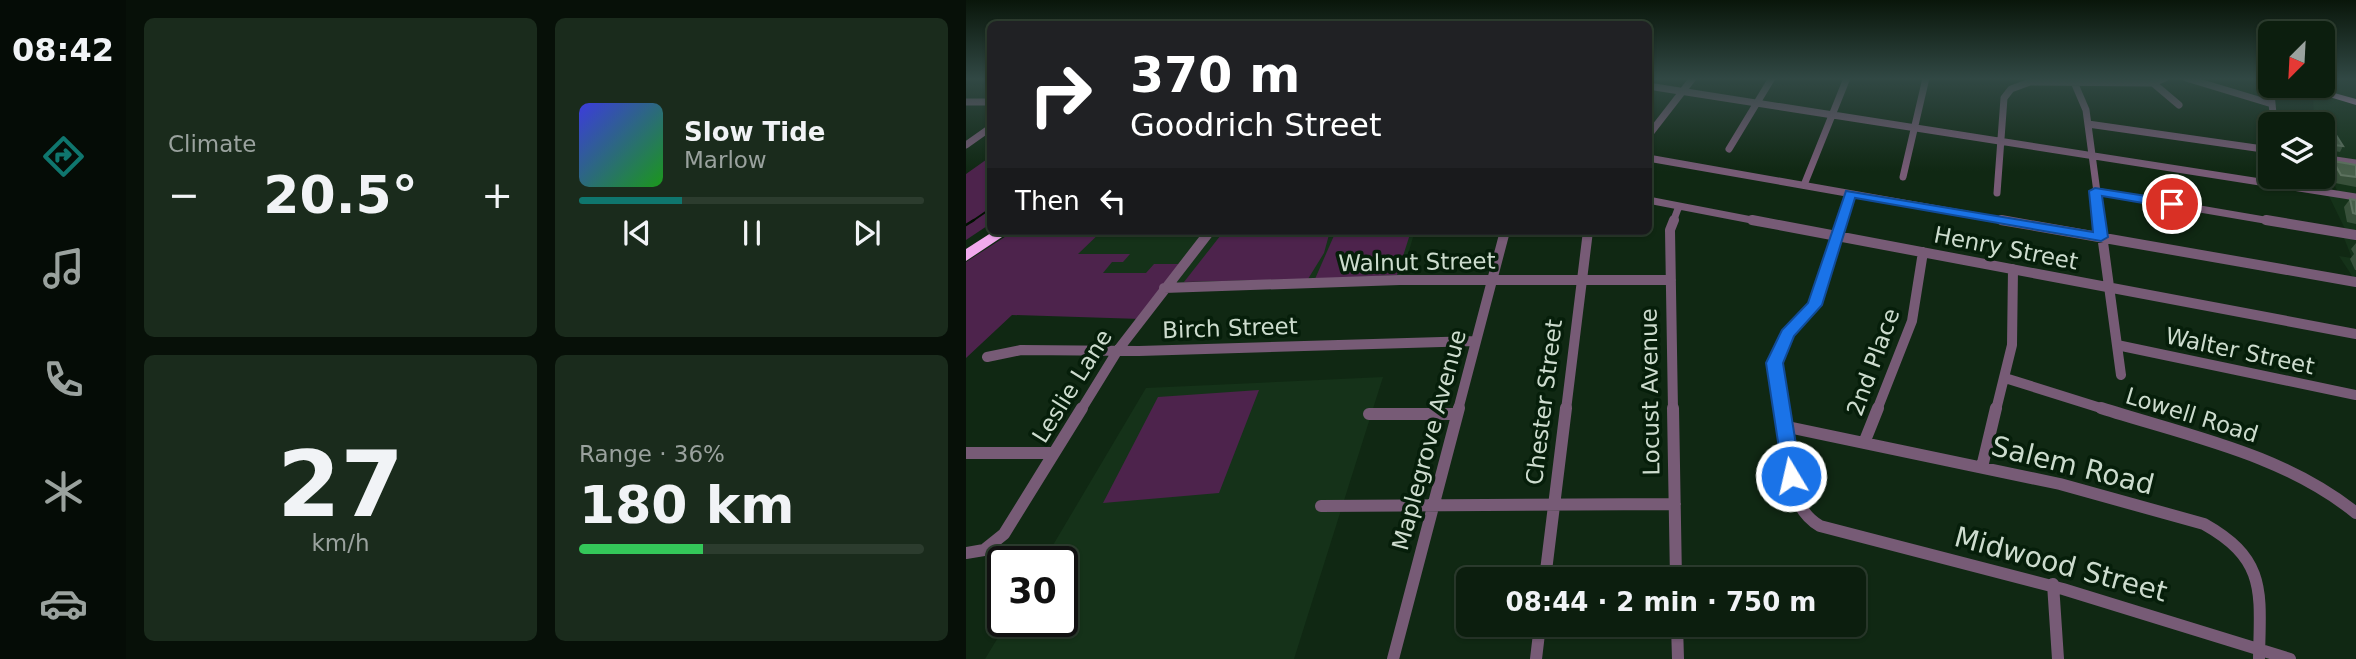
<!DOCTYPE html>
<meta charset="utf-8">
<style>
body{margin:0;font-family:"DejaVu Sans",sans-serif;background:#1a2b1c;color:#f1f3f6;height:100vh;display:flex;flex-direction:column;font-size:26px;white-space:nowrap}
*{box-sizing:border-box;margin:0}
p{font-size:23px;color:#9aa29e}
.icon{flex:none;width:38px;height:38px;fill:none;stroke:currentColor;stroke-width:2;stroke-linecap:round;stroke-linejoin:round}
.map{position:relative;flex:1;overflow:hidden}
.details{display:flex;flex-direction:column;gap:18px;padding:18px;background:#071008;width:840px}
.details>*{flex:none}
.guide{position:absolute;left:21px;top:21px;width:665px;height:214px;border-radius:10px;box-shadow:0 2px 5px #0004,0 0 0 2px #2c3c2e;background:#202124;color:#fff;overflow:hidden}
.needle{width:46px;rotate:204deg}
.tools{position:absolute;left:1292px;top:21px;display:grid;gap:14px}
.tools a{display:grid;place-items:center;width:77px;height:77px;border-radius:10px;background:#0c1e0e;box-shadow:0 2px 5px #0004,0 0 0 2px #2c3c2e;font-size:35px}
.speed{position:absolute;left:21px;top:546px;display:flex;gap:14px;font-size:35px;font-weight:700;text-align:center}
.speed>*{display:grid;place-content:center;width:91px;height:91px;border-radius:50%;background:#0c1e0e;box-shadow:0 2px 5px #0004,0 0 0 2px #2c3c2e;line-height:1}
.speed .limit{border:4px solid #111;border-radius:10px;background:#fff;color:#111}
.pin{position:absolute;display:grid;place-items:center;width:60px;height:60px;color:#fff;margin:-30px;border:4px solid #fff;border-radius:50%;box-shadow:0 2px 7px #0007}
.me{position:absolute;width:77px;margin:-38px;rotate:351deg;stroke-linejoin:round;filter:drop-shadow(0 0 5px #0008)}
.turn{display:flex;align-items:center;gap:24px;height:147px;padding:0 28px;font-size:32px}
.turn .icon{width:91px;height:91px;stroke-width:2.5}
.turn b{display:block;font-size:49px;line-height:60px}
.then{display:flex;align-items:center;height:66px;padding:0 28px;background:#0003;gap:14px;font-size:26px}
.big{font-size:52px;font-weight:600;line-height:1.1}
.details .card{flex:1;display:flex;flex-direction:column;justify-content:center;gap:10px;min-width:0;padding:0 24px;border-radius:10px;background:#1a2b1c}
.details .dial{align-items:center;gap:0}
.dial b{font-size:91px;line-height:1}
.song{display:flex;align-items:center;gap:21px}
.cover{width:84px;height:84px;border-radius:10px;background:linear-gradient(135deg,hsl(240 70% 55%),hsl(120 70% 35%))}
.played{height:7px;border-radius:4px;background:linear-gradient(90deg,#0f766e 30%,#2c3c2e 30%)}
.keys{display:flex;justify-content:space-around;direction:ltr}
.heat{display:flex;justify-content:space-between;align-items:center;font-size:38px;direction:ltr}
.charge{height:10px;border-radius:5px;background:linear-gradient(90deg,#34c759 36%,#2c3c2e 0)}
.details .tiles{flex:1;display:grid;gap:18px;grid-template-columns:repeat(2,1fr)}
.trip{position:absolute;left:490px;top:567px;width:410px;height:70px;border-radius:10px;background:#0c1e0e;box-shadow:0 2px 5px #0004,0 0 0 2px #2c3c2e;font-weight:600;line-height:70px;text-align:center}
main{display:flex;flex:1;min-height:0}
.dock{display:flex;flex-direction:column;width:126px;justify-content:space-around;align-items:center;background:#050c06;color:#9aa29e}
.dock .icon{width:49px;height:49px}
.dock .on{color:#0f766e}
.dock b{font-size:32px;color:#f1f3f6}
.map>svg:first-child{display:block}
.built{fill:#153219}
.green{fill:#4d234c}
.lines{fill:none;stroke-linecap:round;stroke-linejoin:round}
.stream-far1{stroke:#001001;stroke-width:2}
.stream{stroke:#001001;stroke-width:2.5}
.street-far2{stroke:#775b76;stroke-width:7}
.street-far1{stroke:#775b76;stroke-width:10}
.street{stroke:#775b76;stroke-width:12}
.primary{fill:#ce94cb;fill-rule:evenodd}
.highway{fill:#f1aaed;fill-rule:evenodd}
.wall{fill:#38503a}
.shaded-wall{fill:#213924}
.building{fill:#485f4a;stroke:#5d725f;stroke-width:2}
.route{fill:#1a73e8;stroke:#114b97;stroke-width:2}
.labels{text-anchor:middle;stroke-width:7;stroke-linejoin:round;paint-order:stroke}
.street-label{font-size:23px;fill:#cddcce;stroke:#061e0a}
.near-street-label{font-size:28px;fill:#cddcce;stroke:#061e0a}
</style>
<main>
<nav class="dock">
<b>08:42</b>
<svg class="icon on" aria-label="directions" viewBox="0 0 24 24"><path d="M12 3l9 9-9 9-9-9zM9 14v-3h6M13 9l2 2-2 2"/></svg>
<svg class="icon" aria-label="music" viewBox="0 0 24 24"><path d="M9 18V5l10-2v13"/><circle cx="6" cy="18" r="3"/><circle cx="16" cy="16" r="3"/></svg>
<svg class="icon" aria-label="phone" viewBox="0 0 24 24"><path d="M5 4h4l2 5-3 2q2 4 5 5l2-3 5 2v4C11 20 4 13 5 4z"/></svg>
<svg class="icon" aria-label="climate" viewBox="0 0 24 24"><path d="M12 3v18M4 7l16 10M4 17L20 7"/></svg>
<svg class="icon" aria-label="car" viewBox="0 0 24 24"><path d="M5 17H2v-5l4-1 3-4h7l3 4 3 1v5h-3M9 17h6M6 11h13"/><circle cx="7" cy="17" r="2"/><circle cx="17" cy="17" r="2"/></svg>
</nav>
<section class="details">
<div class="tiles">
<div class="card"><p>Climate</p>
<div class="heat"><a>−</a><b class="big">20.5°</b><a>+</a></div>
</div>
<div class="card">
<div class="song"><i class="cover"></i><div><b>Slow Tide</b><p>Marlow</p></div></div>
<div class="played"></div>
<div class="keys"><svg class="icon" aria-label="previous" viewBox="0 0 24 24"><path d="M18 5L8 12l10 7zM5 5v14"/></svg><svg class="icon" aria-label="pause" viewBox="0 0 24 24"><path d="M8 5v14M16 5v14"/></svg><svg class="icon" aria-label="next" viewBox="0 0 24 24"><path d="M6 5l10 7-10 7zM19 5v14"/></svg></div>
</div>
<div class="card dial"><b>27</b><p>km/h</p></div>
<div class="card"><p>Range · 36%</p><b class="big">180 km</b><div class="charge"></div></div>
</div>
</section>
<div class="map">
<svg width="1390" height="659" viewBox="0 0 1390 659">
<rect width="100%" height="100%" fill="#102813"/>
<path class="built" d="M1356,78H1390V282L1373,256L1386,258L1378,238L1380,231L1361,192H1372L1356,161L1364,159L1356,146V124H1348L1347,90L1332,86H1356Z
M136,231H449L434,280L198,288L45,315Z
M417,377L328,659H19L42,621H96V562H77L180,388Z"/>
<path class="green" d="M24,157V224L0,240V174Z
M48,231H136L112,254H164L157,262H146L137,273H180L188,264H217L175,319L46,315L0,358V262Z
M258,231H364L358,253L342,279L218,282Z
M370,231H445L431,275L349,279Z
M293,390L253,493L137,503L192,397Z"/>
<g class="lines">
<path class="stream-far1" d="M5,222L24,209"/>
<path class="stream" d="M0,225L8,220"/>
<path class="street-far2" d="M1220,78L1306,104
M1108,82L1120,110L1135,222
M1187,83L1213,105
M682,86L1390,197
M1308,86L1305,93L1308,124
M0,102H24
M1122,124L1304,150
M682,136L727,78
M0,145L24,128
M763,149L806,78
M682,158L1045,222
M1356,158L1390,163
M937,177L960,78
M838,185L881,78
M1129,191L1310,222
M1031,193L1038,98L1045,89L1064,82L1187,83L1199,78
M682,200L796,222
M707,222L713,206
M875,222L884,194"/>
<path class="street-far1" d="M786,220L1390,334
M1035,220L1390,282
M1134,220L1155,375
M1300,220L1390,235
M198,288L434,280H705
M1151,345L1390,395
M21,357L55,350L173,351L510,341
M1039,378L1141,410
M115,410L152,350L244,231
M492,410L539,231
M600,410L622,231
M707,410L704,230L708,220
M816,410L809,363L821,334L849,305L876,220
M911,410L946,321L957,252
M1030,410L1046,345L1047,269"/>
<path class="street" d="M707,408L710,579
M816,408C821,446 817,505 854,526L1097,589L1324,659
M1135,408C1223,436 1317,454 1390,513
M403,414H491
M817,426L1094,484L1238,524C1302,560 1294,593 1293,659
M898,443L912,408
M0,453H88
M1016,467L1030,408
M355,506L709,504
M0,553L18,550L38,534L116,408
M579,579L600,408
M1087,584L1092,659
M711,625L712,659
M427,659L493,408
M570,659L574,625"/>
<path class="primary" d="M1327,86H1343L1390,99V105Z"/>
<path class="highway" d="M28,231H45L0,261V249Z"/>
</g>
<path class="wall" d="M1356,78H1372L1368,85L1363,89L1350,86H1356Z
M1359,130L1377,146L1374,152L1364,150L1356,137V134Z
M1367,161L1390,165V187L1369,183L1361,169Z
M1384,199L1390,200V224L1381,222L1378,207Z
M1390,243V270H1389L1384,259L1388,254L1385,249Z"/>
<path class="shaded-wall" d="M1372,78L1368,85L1363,89L1368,81Z"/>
<path class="building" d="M1356,78H1372L1368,81Z
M1359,130L1368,132L1377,146L1368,145Z
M1367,161L1390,165V177L1375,175Z
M1384,199L1390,200V214L1387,213Z"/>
<linearGradient id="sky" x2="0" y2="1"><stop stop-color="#09160a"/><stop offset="0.46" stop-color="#314844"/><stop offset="1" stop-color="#314844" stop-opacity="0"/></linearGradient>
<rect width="1390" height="171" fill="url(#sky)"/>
<path class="route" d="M1129,188L1206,200L1213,204L1206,208L1136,196L1142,237L1135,241L889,198L856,305L828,336L817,363L835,476L832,481H818L800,363L816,330L842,303L880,191L1127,232L1123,191Z"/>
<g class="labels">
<g class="street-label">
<text transform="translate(1040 248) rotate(11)" y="8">Henry Street</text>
<text transform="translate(451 262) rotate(-1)" y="8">Walnut Street</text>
<text transform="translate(264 328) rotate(-2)" y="8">Birch Street</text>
<text transform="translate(1274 351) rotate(12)" y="8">Walter Street</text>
<text transform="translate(907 362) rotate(-70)" y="8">2nd Place</text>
<text transform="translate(106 386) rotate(-58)" y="8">Leslie Lane</text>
<text transform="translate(684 392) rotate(-91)" y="8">Locust Avenue</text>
<text transform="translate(578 402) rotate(-83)" y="8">Chester Street</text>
<text transform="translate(1226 415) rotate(17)" y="8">Lowell Road</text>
<text transform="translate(463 440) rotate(-75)" y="8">Maplegrove Avenue</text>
</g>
<g class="near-street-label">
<text transform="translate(1107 465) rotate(14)" y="10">Salem Road</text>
<text transform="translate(1095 564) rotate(15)" y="10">Midwood Street</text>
</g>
</g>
</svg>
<div class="tools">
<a><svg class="needle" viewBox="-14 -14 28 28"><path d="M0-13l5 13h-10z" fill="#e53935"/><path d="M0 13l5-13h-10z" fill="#9aa29e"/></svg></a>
<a><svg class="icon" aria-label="layers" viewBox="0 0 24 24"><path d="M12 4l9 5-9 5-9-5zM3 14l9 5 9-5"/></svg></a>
</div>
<div class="speed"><div class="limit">30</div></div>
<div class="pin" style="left:1206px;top:204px;background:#d93025"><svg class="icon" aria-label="arrive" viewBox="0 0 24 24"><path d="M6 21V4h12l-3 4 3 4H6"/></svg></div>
<svg class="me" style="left:825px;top:476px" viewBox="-20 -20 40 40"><circle r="17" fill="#1a73e8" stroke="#fff" stroke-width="3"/><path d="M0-11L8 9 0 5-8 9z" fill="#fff"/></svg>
<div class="trip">08:44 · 2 min · 750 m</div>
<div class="guide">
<div class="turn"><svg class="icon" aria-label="right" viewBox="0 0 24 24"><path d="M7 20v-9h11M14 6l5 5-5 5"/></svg><div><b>370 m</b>Goodrich Street</div></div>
<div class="then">Then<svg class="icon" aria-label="left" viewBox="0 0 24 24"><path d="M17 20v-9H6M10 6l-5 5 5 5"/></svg></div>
</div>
</div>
</main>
